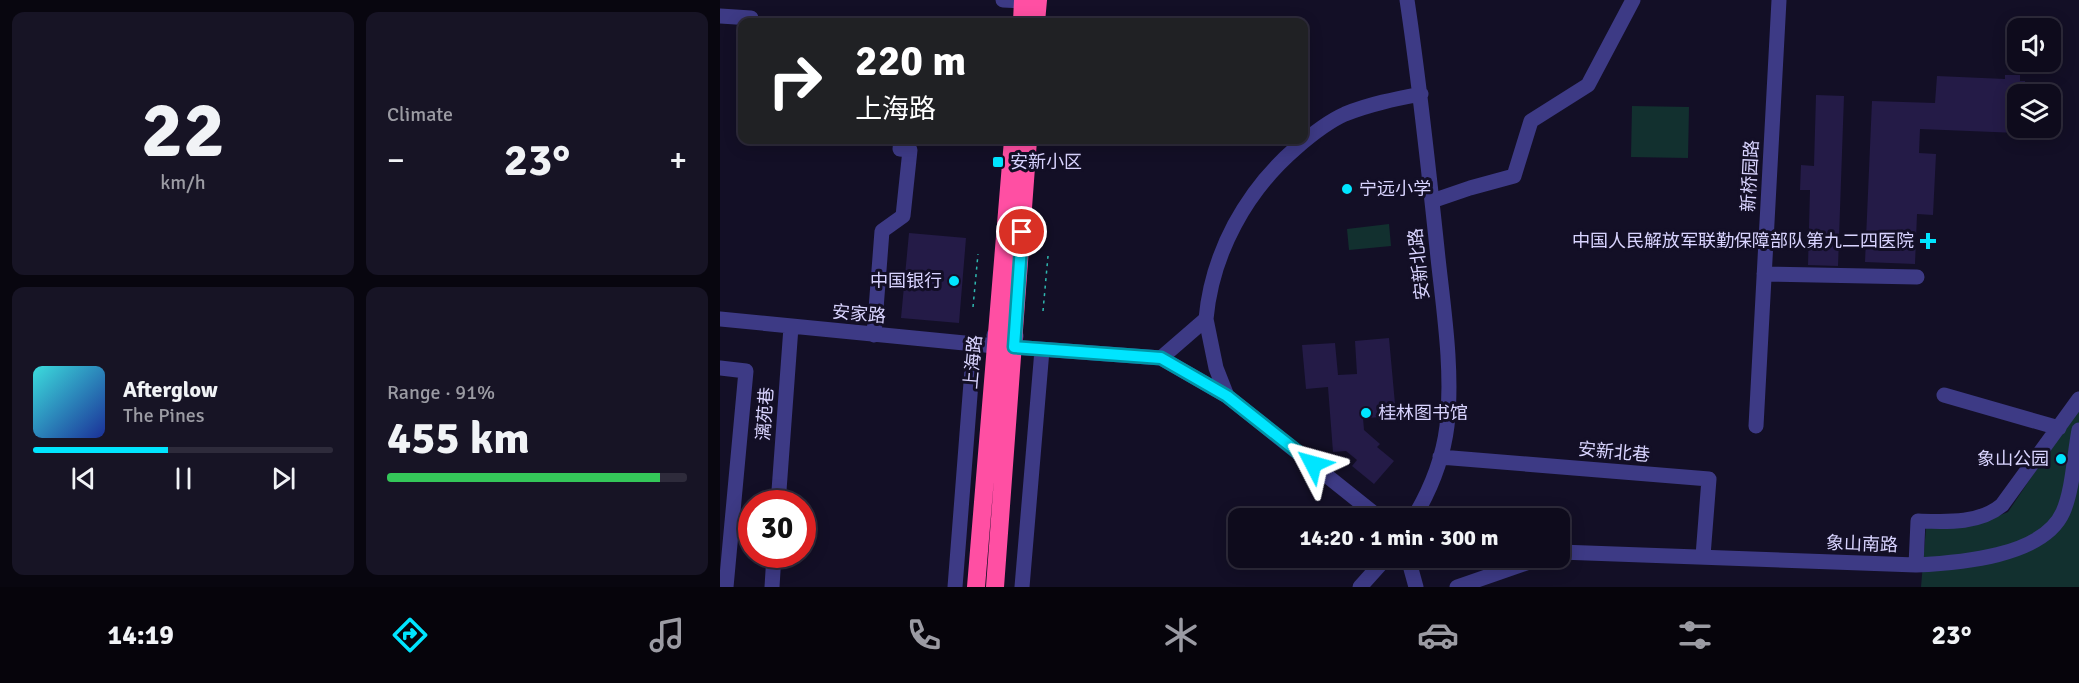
<!DOCTYPE html>
<meta charset="utf-8">
<style>
body{margin:0;font-family:Signika,"Noto Sans SC",sans-serif;background:#171425;color:#f1f3f6;height:100vh;display:flex;flex-direction:column;font-size:22px;white-space:nowrap}
*{box-sizing:border-box;margin:0}
p{font-size:20px;color:#9b9ba3}
.icon{flex:none;width:33px;height:33px;fill:none;stroke:currentColor;stroke-width:2;stroke-linecap:round;stroke-linejoin:round}
.map{position:relative;flex:1;overflow:hidden}
.side{display:flex;flex-direction:column;gap:12px;padding:12px;background:#08060f;width:720px}
.side>*{flex:none}
.hud{position:absolute;left:18px;top:18px;width:570px;height:126px;border-radius:12px;box-shadow:0 3px 15px #0003,0 0 0 2px #2e2b3b;background:#202124;color:#fff;overflow:hidden}
.buttons{position:absolute;left:1287px;top:18px;display:grid;gap:12px}
.buttons a{display:grid;place-items:center;width:54px;height:54px;border-radius:12px;background:#0e0b1c;box-shadow:0 3px 15px #0003,0 0 0 2px #2e2b3b;font-size:30px}
.speed{position:absolute;left:18px;top:490px;display:flex;gap:12px;font-size:30px;font-weight:700;text-align:center}
.speed>*{display:grid;place-content:center;width:78px;height:78px;border-radius:50%;background:#0e0b1c;box-shadow:0 3px 15px #0003,0 0 0 2px #2e2b3b;line-height:1}
.speed .limit{border:9px solid #d22;background:#fff;color:#111}
.pin{position:absolute;display:grid;place-items:center;width:51px;height:51px;color:#fff;margin:-26px;border:3px solid #fff;border-radius:50%;box-shadow:0 2px 6px #0007}
.me{position:absolute;width:66px;margin:-33px;rotate:309deg;stroke-linejoin:round;filter:drop-shadow(0 0 4px #0008)}
.turn{display:flex;align-items:center;gap:21px;height:126px;padding:0 18px;font-size:27px}
.turn .icon{width:78px;height:78px;stroke-width:2.5}
.turn b{display:block;font-size:42px;line-height:51px}
.big{font-size:45px;font-weight:700;line-height:1.1}
.side .card{flex:1;display:flex;flex-direction:column;justify-content:center;gap:9px;min-width:0;padding:0 21px;border-radius:12px;background:#171425}
.side .dial{align-items:center;gap:0}
.dial b{font-size:78px;line-height:1}
.song{display:flex;align-items:center;gap:18px}
.cover{width:72px;height:72px;border-radius:9px;background:linear-gradient(135deg,hsl(180 70% 55%),hsl(230 70% 35%))}
.played{height:6px;border-radius:3px;background:linear-gradient(90deg,#00e5ff 45%,#2e2b3b 45%)}
.keys{display:flex;justify-content:space-around;direction:ltr}
.heat{display:flex;justify-content:space-between;align-items:center;font-size:33px;direction:ltr}
.charge{height:9px;border-radius:4px;background:linear-gradient(90deg,#34c759 91%,#2e2b3b 0)}
.side .tiles{flex:1;display:grid;gap:12px;grid-template-columns:repeat(2,1fr)}
.trip{position:absolute;left:508px;top:508px;width:342px;height:60px;border-radius:12px;background:#0e0b1c;box-shadow:0 3px 15px #0003,0 0 0 2px #2e2b3b;font-weight:700;line-height:60px;text-align:center}
.tab-bar{display:flex;height:96px;justify-content:space-around;align-items:center;background:#06040b;color:#9b9ba3}
.tab-bar .icon{width:42px;height:42px}
.tab-bar .on{color:#00e5ff}
.tab-bar b{font-size:27px;color:#f1f3f6}
main{display:flex;flex:1;min-height:0}
.map>svg:first-child{display:block}
.green{fill:#12302f}
.building{fill:#241b47}
.lines{fill:none;stroke-linecap:round;stroke-linejoin:round}
.path{stroke:#2fb8b0;stroke-width:1.5;stroke-dasharray:3 4.5;stroke-linecap:butt}
.minor{stroke:#3d3a85;stroke-width:15}
.highway{stroke:#ff4fa3;stroke-width:18}
.route-casing{stroke:#0095a6;stroke-width:15}
.route{stroke:#00e5ff;stroke-width:10}
.poi-dot{fill:#00e5ff;stroke:#130f26;stroke-width:2}
.labels{text-anchor:middle;stroke-width:6;stroke-linejoin:round;paint-order:stroke}
.poi-label{font-size:18px;fill:#d9d4ff;stroke:#130f26;text-anchor:start}
.street-label{font-size:18px;fill:#d9d4ff;stroke:#130f26}
</style>
<main>
<section class="side">
<div class="tiles">
<div class="card dial"><b>22</b><p>km/h</p></div>
<div class="card"><p>Climate</p>
<div class="heat"><a>−</a><b class="big">23°</b><a>+</a></div>
</div>
<div class="card">
<div class="song"><i class="cover"></i><div><b>Afterglow</b><p>The Pines</p></div></div>
<div class="played"></div>
<div class="keys"><svg class="icon" aria-label="previous" viewBox="0 0 24 24"><path d="M18 5L8 12l10 7zM5 5v14"/></svg><svg class="icon" aria-label="pause" viewBox="0 0 24 24"><path d="M8 5v14M16 5v14"/></svg><svg class="icon" aria-label="next" viewBox="0 0 24 24"><path d="M6 5l10 7-10 7zM19 5v14"/></svg></div>
</div>
<div class="card"><p>Range · 91%</p><b class="big">455 km</b><div class="charge"></div></div>
</div>
</section>
<div class="map">
<svg width="1359" height="587" viewBox="0 0 1359 587">
<rect width="100%" height="100%" fill="#130f26"/>
<path class="green" d="M912,106L969,107L968,158L911,157Z
M669,224L671,246L629,250L627,229Z
M1359,406V587H1201L1206,528L1258,524L1288,512Z"/>
<path class="building" d="M1285,75H1300V81H1305V94H1298V133L1200,129L1199,153L1216,154L1213,215L1197,214L1195,264L1145,262L1152,101L1215,103L1217,76L1285,79Z
M1096,95L1124,96L1118,266L1088,265L1090,190H1080L1081,165L1094,166Z
M189,233L246,238L239,323L181,318Z
M669,338L675,404L664,405L665,417L643,418L644,430L660,444L657,447L674,461L654,484L632,466L637,460L626,451L613,452L608,387L586,389L582,345L615,343L618,375L637,374L635,341Z"/>
<g class="lines">
<path class="path" d="M253,307L258,254
M323,311L328,256"/>
<path class="minor" d="M283,0L303,1
M687,0C700,86 709,172 718,258C724,313 733,370 727,426C723,458 710,491 693,519
M0,16L31,18
M712,201L750,188L794,176L811,121L868,85L913,0
M1044,274L1197,277
M0,319L275,346L274,335
M486,319L496,368L507,396
M154,335L162,231L183,216L190,150L180,149L181,140
M296,336L294,347L441,358L507,396L661,519
M441,358L486,319C492,253 526,191 576,148C591,135 607,122 625,114C650,104 675,99 701,94
M0,368L26,371L6,587
M1224,395L1339,428
M1036,426L1059,0
M720,457L989,479L983,556
M58,504L71,327
M840,552L1196,565C1238,563 1323,557 1343,512C1353,489 1354,456 1359,430
M688,558L696,587
M1196,565L1198,521C1227,522 1259,524 1282,505L1359,399
M52,587L54,555
M235,587L254,344
M302,587L322,350
M640,587L666,558
M737,587L821,558"/>
<path class="highway" d="M302,22L303,0
M316,22L318,0
M256,587L293,140
M275,587L308,140"/>
</g>
<g class="lines">
<defs>
<path id="route" d="M302,232L294,347L441,358L507,396L593,464"/>
</defs>
<use href="#route" class="route-casing"/>
<use href="#route" class="route"/>
</g>
<g class="poi-dot">
<rect x="272" y="156" width="12" height="12" rx="3"/>
<circle cx="627" cy="189" r="6"/>
<path d="M1205 232h6v6h6v6h-6v6h-6v-6h-6v-6h6z"/>
<circle cx="234" cy="281" r="6"/>
<circle cx="646" cy="413" r="6"/>
<circle cx="1341" cy="459" r="6"/>
</g>
<g class="labels">
<g class="poi-label">
<text x="290" y="168">安新小区</text>
<text x="639" y="195">宁远小学</text>
<text x="1194" y="247" text-anchor="end">中国人民解放军联勤保障部队第九二四医院</text>
<text x="222" y="287" text-anchor="end">中国银行</text>
<text x="658" y="419">桂林图书馆</text>
<text x="1329" y="465" text-anchor="end">象山公园</text>
</g>
<g class="street-label">
<text transform="translate(1030 176) rotate(-87)" y="6">新桥园路</text>
<text transform="translate(699 264) rotate(-96)" y="6">安新北路</text>
<text transform="translate(139 314) rotate(5)" y="6">安家路</text>
<text transform="translate(253 362) rotate(-85)" y="6">上海路</text>
<text transform="translate(45 414) rotate(-86)" y="6">漓苑巷</text>
<text transform="translate(894 452) rotate(5)" y="6">安新北巷</text>
<text transform="translate(1142 544) rotate(2)" y="6">象山南路</text>
</g>
</g>
</svg>
<div class="buttons">
<a><svg class="icon" aria-label="sound" viewBox="0 0 24 24"><path d="M4 9h4l5-4v14l-5-4H4zM17 9q2 3 0 6"/></svg></a>
<a><svg class="icon" aria-label="layers" viewBox="0 0 24 24"><path d="M12 4l9 5-9 5-9-5zM3 14l9 5 9-5"/></svg></a>
</div>
<div class="speed"><div class="limit">30</div></div>
<div class="pin" style="left:302px;top:232px;background:#d93025"><svg class="icon" aria-label="arrive" viewBox="0 0 24 24"><path d="M6 21V4h12l-3 4 3 4H6"/></svg></div>
<svg class="me" style="left:593px;top:464px" viewBox="-20 -20 40 40"><path d="M0-17L14 15 0 8-14 15z" fill="#00e5ff" stroke="#fff" stroke-width="4"/></svg>
<div class="trip">14:20 · 1 min · 300 m</div>
<div class="hud">
<div class="turn"><svg class="icon" aria-label="right" viewBox="0 0 24 24"><path d="M7 20v-9h11M14 6l5 5-5 5"/></svg><div><b>220 m</b>上海路</div></div>
</div>
</div>
</main>
<nav class="tab-bar">
<b>14:19</b>
<svg class="icon on" aria-label="directions" viewBox="0 0 24 24"><path d="M12 3l9 9-9 9-9-9zM9 14v-3h6M13 9l2 2-2 2"/></svg>
<svg class="icon" aria-label="music" viewBox="0 0 24 24"><path d="M9 18V5l10-2v13"/><circle cx="6" cy="18" r="3"/><circle cx="16" cy="16" r="3"/></svg>
<svg class="icon" aria-label="phone" viewBox="0 0 24 24"><path d="M5 4h4l2 5-3 2q2 4 5 5l2-3 5 2v4C11 20 4 13 5 4z"/></svg>
<svg class="icon" aria-label="climate" viewBox="0 0 24 24"><path d="M12 3v18M4 7l16 10M4 17L20 7"/></svg>
<svg class="icon" aria-label="car" viewBox="0 0 24 24"><path d="M5 17H2v-5l4-1 3-4h7l3 4 3 1v5h-3M9 17h6M6 11h13"/><circle cx="7" cy="17" r="2"/><circle cx="17" cy="17" r="2"/></svg>
<svg class="icon" aria-label="filters" viewBox="0 0 24 24"><path d="M4 7h16M4 17h16"/><circle cx="9" cy="7" r="2"/><circle cx="15" cy="17" r="2"/></svg>
<b>23°</b>
</nav>
